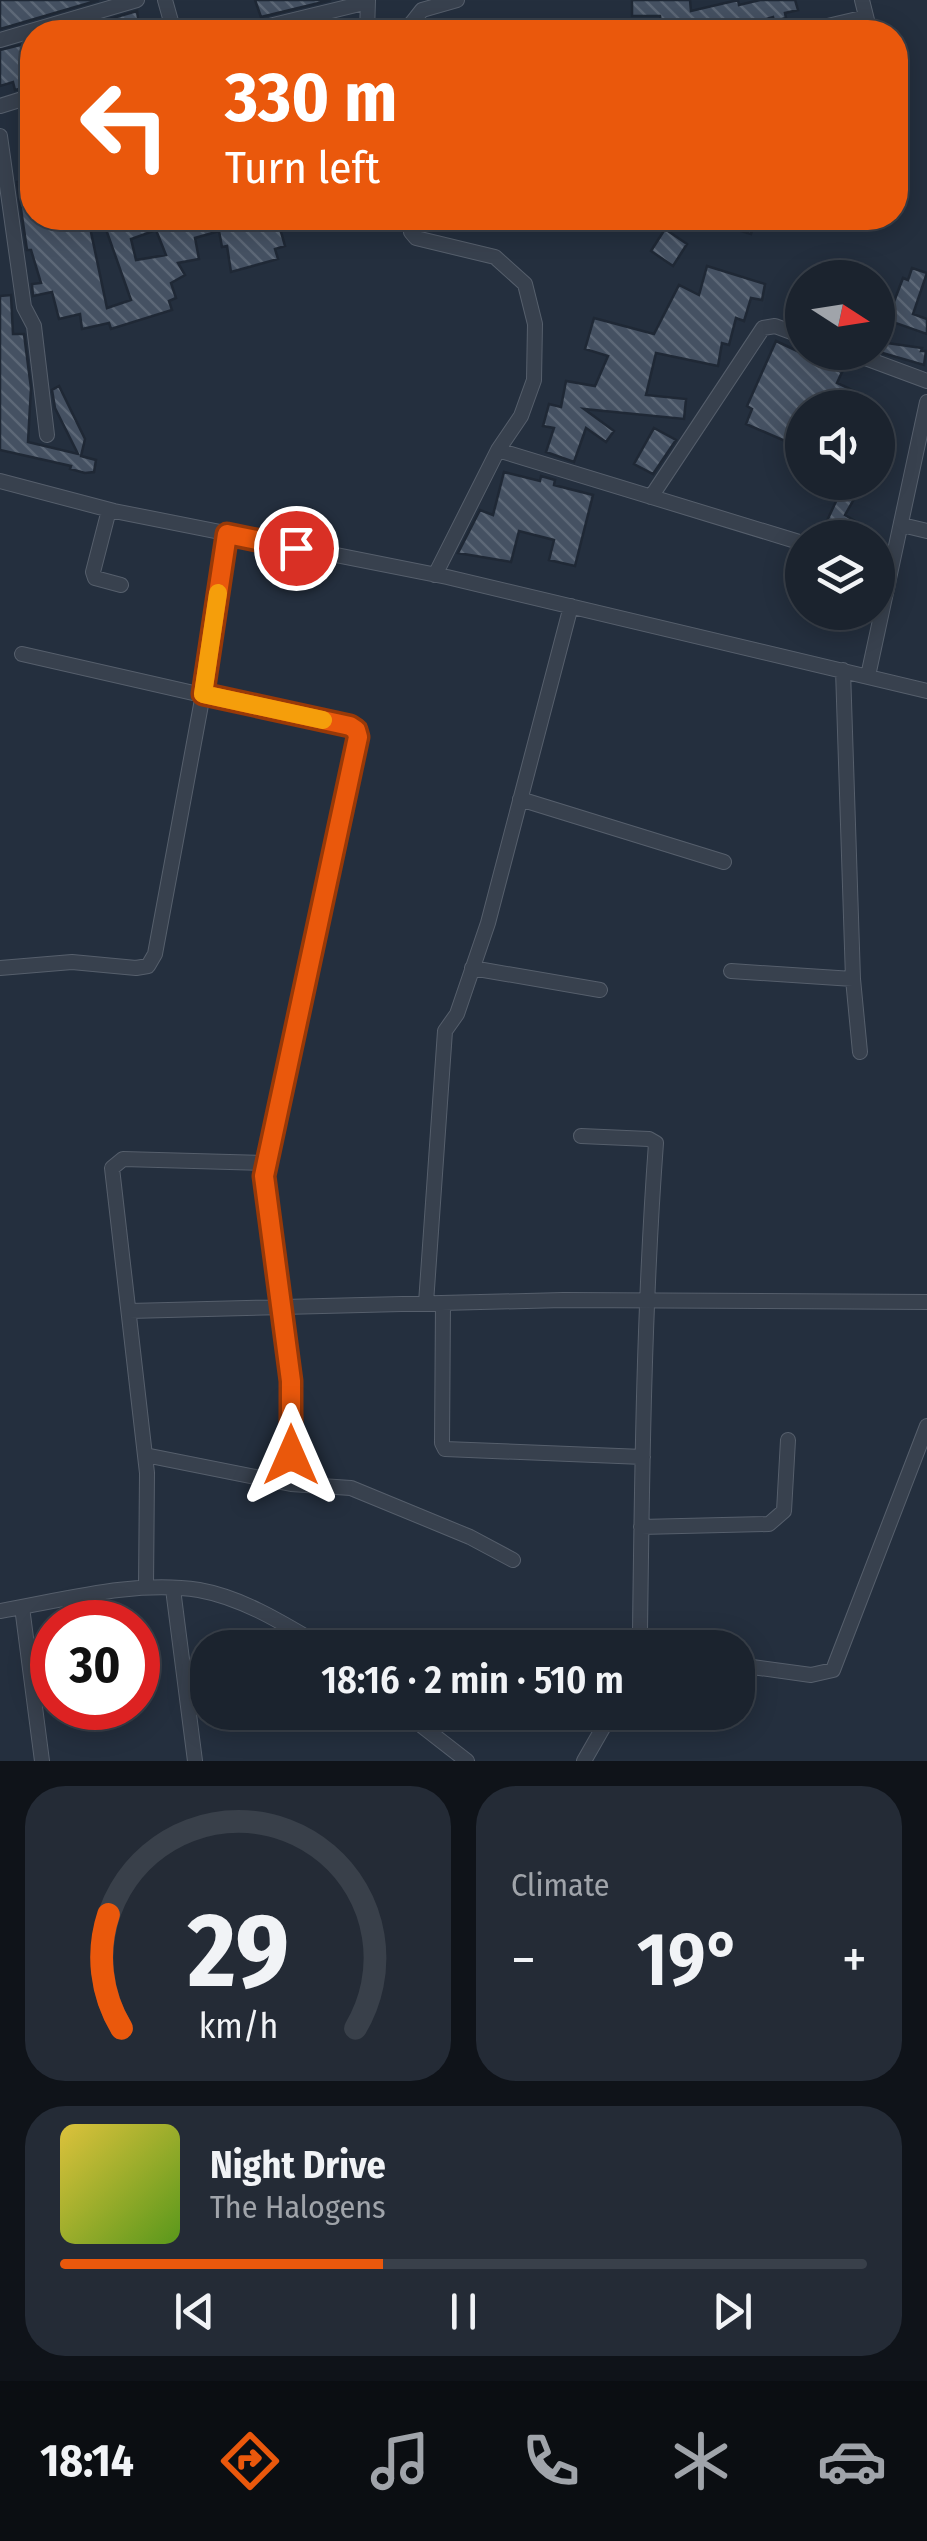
<!DOCTYPE html>
<meta charset="utf-8">
<style>
body{margin:0;font-family:"Fira Sans Condensed",sans-serif;background:#242b36;color:#f1f3f6;height:100vh;display:flex;flex-direction:column;font-size:38px;white-space:nowrap}
*{box-sizing:border-box;margin:0}
p{font-size:32px;color:#a0a4aa}
.icon{flex:none;width:55px;height:55px;fill:none;stroke:currentColor;stroke-width:2;stroke-linecap:round;stroke-linejoin:round}
.map{position:relative;height:1761px;overflow:hidden}
.panel{display:flex;flex-direction:column;gap:25px;padding:25px;background:#0f1319;flex:1}
.panel>*{flex:none}
.guide{position:absolute;left:20px;top:20px;width:888px;height:210px;border-radius:40px;box-shadow:0 5px 25px #0003,0 0 0 2px #39404a;background:#ea580c;color:#fff;overflow:hidden}
.needle{width:65px;rotate:102deg}
.controls{position:absolute;left:785px;top:260px;display:grid;gap:20px}
.controls a{display:grid;place-items:center;width:110px;height:110px;border-radius:50%;background:#1b232e;box-shadow:0 5px 25px #0003,0 0 0 2px #39404a;font-size:50px}
.speed{position:absolute;left:30px;top:1600px;display:flex;gap:20px;font-size:50px;font-weight:700;text-align:center}
.speed>*{display:grid;place-content:center;width:130px;height:130px;border-radius:50%;background:#1b232e;box-shadow:0 5px 25px #0003,0 0 0 2px #39404a;line-height:1}
.speed .limit{border:15px solid #d22;background:#fff;color:#111}
.pin{position:absolute;display:grid;place-items:center;width:85px;height:85px;color:#fff;margin:-42px;border:5px solid #fff;border-radius:50%;box-shadow:0 2px 10px #0007}
.me{position:absolute;width:110px;margin:-55px;rotate:0deg;stroke-linejoin:round;filter:drop-shadow(0 0 8px #0008)}
.turn{display:flex;align-items:center;gap:35px;height:210px;padding:0 40px;font-size:45px}
.turn .icon{width:130px;height:130px;stroke-width:2.5}
.turn b{display:block;font-size:70px;line-height:85px}
.big{font-size:75px;font-weight:600;line-height:1.1}
.panel .widget{flex:1;display:flex;flex-direction:column;justify-content:center;gap:15px;min-width:0;padding:0 35px;border-radius:40px;background:#242b36}
.panel .dial{align-items:center;gap:0}
.dial svg{height:260px;overflow:visible;fill:none;stroke:#39404a;stroke-width:7;stroke-linecap:round;text-anchor:middle}
.dial text{fill:#f1f3f6;stroke:none}
.song{display:flex;align-items:center;gap:30px}
.cover{width:120px;height:120px;border-radius:15px;background:linear-gradient(135deg,hsl(50 70% 55%),hsl(90 70% 35%))}
.played{height:10px;border-radius:5px;background:linear-gradient(90deg,#ea580c 40%,#39404a 40%)}
.keys{display:flex;justify-content:space-around;direction:ltr}
.heat{display:flex;justify-content:space-between;align-items:center;font-size:55px;direction:ltr}
.panel .tiles{flex:1;display:grid;gap:25px;grid-template-columns:1fr 1fr}
.widget:last-child{grid-column:span 2}
.trip{position:absolute;left:190px;top:1630px;width:565px;height:100px;border-radius:40px;background:#1b232e;box-shadow:0 5px 25px #0003,0 0 0 2px #39404a;font-weight:600;line-height:100px;text-align:center}
.menu{display:flex;height:160px;justify-content:space-around;align-items:center;background:#0b0e12;color:#a0a4aa}
.menu .icon{width:70px;height:70px}
.menu .current{color:#ea580c}
.menu b{font-size:45px;color:#f1f3f6}
.map>svg:first-child{display:block}
.building{fill:url(#building-back-hatch);stroke:#1f2835;stroke-width:2.5;fill-rule:evenodd}
.lines{fill:none;stroke-linecap:round;stroke-linejoin:round}
.minor-casing{stroke:#565f6c;stroke-width:16}
.minor{stroke:#38414e;stroke-width:14}
.route-casing{stroke:#983908;stroke-width:25}
.route{stroke:#ea580c;stroke-width:18}
.slow{stroke:#f59e0b;stroke-width:18}
</style>
<div class="map">
<svg width="927" height="1761" viewBox="0 0 927 1761">
<defs>
<pattern id="building-back-hatch" width="6" height="6" patternUnits="userSpaceOnUse" patternTransform="scale(2.5)"><rect width="6" height="6" fill="#455162"/><path d="M-1 5l2 2M0 0l6 6M5-1l2 2" fill="none" stroke="#5d6877"/></pattern>
</defs>
<rect width="100%" height="100%" fill="#242f3e"/>
<path class="building" d="M0,0H99L0,29Z
M255,0H331L261,17Z
M632,0H690L691,11L738,0L739,5L760,0H795L798,10L785,13L786,18L774,21L773,17L723,32H662L660,16H632Z
M137,11L139,24L107,32H64Z
M32,42V86L15,90L13,82L0,86V50Z
M32,179V218H88L107,308L131,300L102,218H188L190,223L208,218H277L285,246L275,249L278,259L231,272L227,246L222,247L219,231L195,238L199,259L178,263L185,275L171,283L176,298L169,301L172,310L111,329L109,323L82,329L80,314L59,319L52,292L33,296L32,284L41,283L31,250H27L17,182ZM156,230L166,255L136,260L131,239Z
M708,218H756L751,234L708,221Z
M665,229L687,244L673,266L651,251Z
M707,266L765,284L762,300L751,298L744,321L736,318L729,345L722,343L718,366L656,353L646,395L686,399L684,419L584,409L614,431L606,442L586,428L574,462L546,452L554,428L543,426L549,404L561,407L566,381L595,386L608,356L585,349L594,318L654,334L679,285L699,295Z
M912,268L927,273L913,314L927,319V334L887,320L903,278L908,280Z
M11,295L13,334H24L31,388L28,442L78,454L55,408L52,390L59,386L85,439L81,456L96,460L94,472L85,473L70,469L71,466L0,450V296Z
M776,341L842,372L837,383L865,396L859,408H837L814,397L802,408V443L792,439V444L746,424L752,409L747,406Z
M880,342L922,348L921,351H926L924,365L879,352Z
M654,428L676,440L653,474L634,464Z
M504,472L540,481L541,476L555,480L554,485L593,495L575,566L549,560L554,540L519,531L511,562L458,553L480,510L493,515Z
M844,484L858,492L845,515L855,521L848,535L826,523Z"/>
<g class="lines">
<defs>
<path id="minor" d="M165,0L174,32
M862,0L870,32
M245,32L368,2
M367,32L368,0
M394,32L411,24L422,10L457,0
M802,32L866,17
M0,40L137,0
M0,106L32,96
M0,136L24,307L34,326L47,435
M409,218L411,232L416,238L495,257L525,284L535,324L534,380L521,416L498,450L435,575
M849,352L927,381
M498,450L799,542L802,551
M0,481L114,511L447,577L927,691
M651,497L763,328L775,326L802,336
M109,510L93,572L95,578L121,585
M902,525L927,531
M22,654L356,730L357,737L264,1177L291,1381V1484
M843,670L853,979L860,1052
M868,676L927,402
M520,799L724,862
M0,968L72,962L136,968L148,966L155,954L203,694L227,534
M472,968L600,990
M731,971L853,979
M581,1136L649,1139L656,1143C644,1306 642,1469 640,1632L644,1648
M426,1303L445,1031L457,1014L488,923L571,606
M443,1303L442,1443L445,1449L643,1457
M129,1311L563,1300L927,1302
M145,1455L291,1484L351,1488L470,1537L513,1560
M641,1527L769,1524L784,1511L788,1440
M146,1587L147,1473L112,1168L123,1159L267,1163
M173,1589L195,1761
M22,1607L42,1761
M0,1611C64,1600 134,1580 199,1590C244,1598 286,1625 325,1648
M738,1665L811,1675L833,1670L927,1426
M404,1712L467,1761
M584,1761L612,1712"/>
</defs>
<use href="#minor" class="minor-casing"/>
<use href="#minor" class="minor"/>
</g>
<g class="lines">
<defs>
<path id="route" d="M291,1455V1381L264,1176L358,737L356,730L350,726L203,694L227,534L296,548"/>
</defs>
<use href="#route" class="route-casing"/>
<use href="#route" class="route"/>
<path class="slow" d="M218,593L203,694L323,720"/>
</g>
</svg>
<div class="controls">
<a><svg class="needle" viewBox="-14 -14 28 28"><path d="M0-13l5 13h-10z" fill="#e53935"/><path d="M0 13l5-13h-10z" fill="#a0a4aa"/></svg></a>
<a><svg class="icon" aria-label="sound" viewBox="0 0 24 24"><path d="M4 9h4l5-4v14l-5-4H4zM17 9q2 3 0 6"/></svg></a>
<a><svg class="icon" aria-label="layers" viewBox="0 0 24 24"><path d="M12 4l9 5-9 5-9-5zM3 14l9 5 9-5"/></svg></a>
</div>
<div class="speed"><div class="limit">30</div></div>
<div class="pin" style="left:296px;top:548px;background:#d93025"><svg class="icon" aria-label="arrive" viewBox="0 0 24 24"><path d="M6 21V4h12l-3 4 3 4H6"/></svg></div>
<svg class="me" style="left:291px;top:1455px" viewBox="-20 -20 40 40"><path d="M0-17L14 15 0 8-14 15z" fill="#ea580c" stroke="#fff" stroke-width="4"/></svg>
<div class="trip">18:16 · 2 min · 510 m</div>
<div class="guide">
<div class="turn"><svg class="icon" aria-label="left" viewBox="0 0 24 24"><path d="M17 20v-9H6M10 6l-5 5 5 5"/></svg><div><b>330 m</b>Turn left</div></div>
</div>
</div>
<section class="panel">
<div class="tiles">
<div class="widget dial"><svg viewBox="0 0 100 80">
<path d="M14 69A42 42 0 1 1 86 69"/>
<path d="M14 69A42 42 0 0 1 10 34" stroke="#ea580c"/>
<text x="50" y="56" font-size="32" font-weight="700">29</text>
<text x="50" y="72" font-size="11">km/h</text>
</svg></div>
<div class="widget"><p>Climate</p>
<div class="heat"><a>−</a><b class="big">19°</b><a>+</a></div>
</div>
<div class="widget">
<div class="song"><i class="cover"></i><div><b>Night Drive</b><p>The Halogens</p></div></div>
<div class="played"></div>
<div class="keys"><svg class="icon" aria-label="previous" viewBox="0 0 24 24"><path d="M18 5L8 12l10 7zM5 5v14"/></svg><svg class="icon" aria-label="pause" viewBox="0 0 24 24"><path d="M8 5v14M16 5v14"/></svg><svg class="icon" aria-label="next" viewBox="0 0 24 24"><path d="M6 5l10 7-10 7zM19 5v14"/></svg></div>
</div>
</div>
</section>
<nav class="menu">
<b>18:14</b>
<svg class="icon current" aria-label="directions" viewBox="0 0 24 24"><path d="M12 3l9 9-9 9-9-9zM9 14v-3h6M13 9l2 2-2 2"/></svg>
<svg class="icon" aria-label="music" viewBox="0 0 24 24"><path d="M9 18V5l10-2v13"/><circle cx="6" cy="18" r="3"/><circle cx="16" cy="16" r="3"/></svg>
<svg class="icon" aria-label="phone" viewBox="0 0 24 24"><path d="M5 4h4l2 5-3 2q2 4 5 5l2-3 5 2v4C11 20 4 13 5 4z"/></svg>
<svg class="icon" aria-label="climate" viewBox="0 0 24 24"><path d="M12 3v18M4 7l16 10M4 17L20 7"/></svg>
<svg class="icon" aria-label="car" viewBox="0 0 24 24"><path d="M5 17H2v-5l4-1 3-4h7l3 4 3 1v5h-3M9 17h6M6 11h13"/><circle cx="7" cy="17" r="2"/><circle cx="17" cy="17" r="2"/></svg>
</nav>
